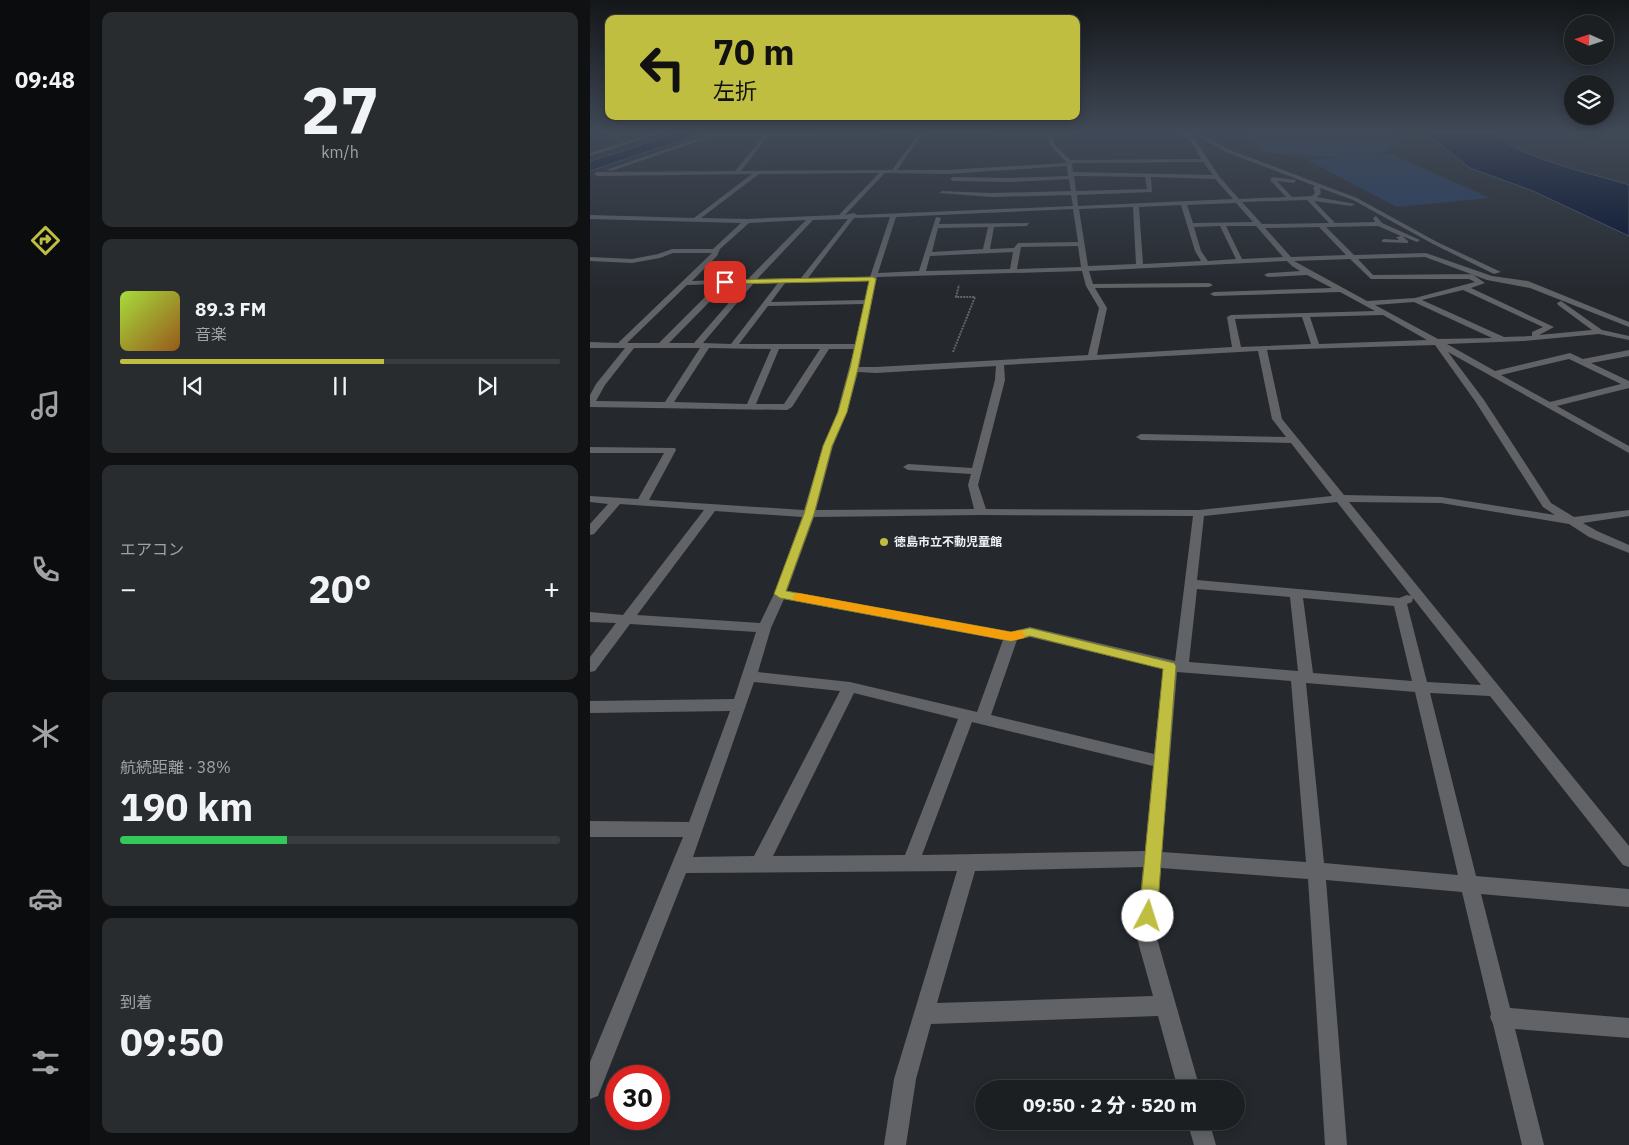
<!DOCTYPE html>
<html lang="ja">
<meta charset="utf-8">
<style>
body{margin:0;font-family:"IBM Plex Sans","Noto Sans JP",sans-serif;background:#292c2f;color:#f1f3f6;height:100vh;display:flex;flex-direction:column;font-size:19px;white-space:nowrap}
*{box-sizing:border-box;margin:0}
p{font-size:16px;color:#a0a2a5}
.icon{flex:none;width:28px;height:28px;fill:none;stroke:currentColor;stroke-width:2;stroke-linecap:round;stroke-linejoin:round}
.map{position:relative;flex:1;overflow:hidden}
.details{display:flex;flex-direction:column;gap:12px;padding:12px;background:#0f1113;width:500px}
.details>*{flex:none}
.top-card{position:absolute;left:15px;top:15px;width:475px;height:105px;border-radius:10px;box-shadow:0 2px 12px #0003,0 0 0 1px #3a3d40;background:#bfbe41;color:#111;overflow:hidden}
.needle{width:32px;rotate:273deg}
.tools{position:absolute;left:974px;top:15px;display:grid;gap:10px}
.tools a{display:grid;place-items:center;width:50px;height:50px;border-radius:50%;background:#1c1f22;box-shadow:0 2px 12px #0003,0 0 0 1px #3a3d40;font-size:25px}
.speed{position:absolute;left:15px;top:1065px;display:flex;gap:10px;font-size:25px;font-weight:700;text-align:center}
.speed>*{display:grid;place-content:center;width:65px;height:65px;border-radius:50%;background:#1c1f22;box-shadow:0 2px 12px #0003,0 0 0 1px #3a3d40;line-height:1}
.speed .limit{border:8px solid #d22;background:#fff;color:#111}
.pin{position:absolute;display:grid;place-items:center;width:42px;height:42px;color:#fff;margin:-21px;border-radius:10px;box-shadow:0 2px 8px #0006}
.me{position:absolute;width:55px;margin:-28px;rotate:5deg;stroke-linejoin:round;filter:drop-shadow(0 0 4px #0008)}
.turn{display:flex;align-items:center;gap:18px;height:105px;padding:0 25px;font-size:22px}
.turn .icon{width:65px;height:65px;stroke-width:2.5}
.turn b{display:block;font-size:35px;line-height:42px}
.big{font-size:38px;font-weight:800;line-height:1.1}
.details .widget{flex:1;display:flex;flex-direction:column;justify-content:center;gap:8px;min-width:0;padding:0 18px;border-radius:10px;background:#292c2f}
.details .dial{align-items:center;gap:0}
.dial b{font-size:65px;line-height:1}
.song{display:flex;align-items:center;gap:15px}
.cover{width:60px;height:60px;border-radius:8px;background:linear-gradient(135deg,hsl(80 70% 55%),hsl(30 70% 35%))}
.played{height:5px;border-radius:2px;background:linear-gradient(90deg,#bfbe41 60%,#3a3d40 60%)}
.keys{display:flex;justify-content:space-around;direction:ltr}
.heat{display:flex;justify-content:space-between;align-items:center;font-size:28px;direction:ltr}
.charge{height:8px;border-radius:4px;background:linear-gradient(90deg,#34c759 38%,#3a3d40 0)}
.trip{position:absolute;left:385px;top:1080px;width:270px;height:50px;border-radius:25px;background:#1c1f22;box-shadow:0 2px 12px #0003,0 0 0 1px #3a3d40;font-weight:800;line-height:50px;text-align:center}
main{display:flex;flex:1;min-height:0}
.tabs{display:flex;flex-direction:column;width:90px;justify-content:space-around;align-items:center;background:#0b0c0e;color:#a0a2a5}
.tabs .icon{width:35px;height:35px}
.tabs .active{color:#bfbe41}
.tabs b{font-size:22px;color:#f1f3f6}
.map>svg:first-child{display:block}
.green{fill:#253e66}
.water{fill:#000e2e;stroke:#475269}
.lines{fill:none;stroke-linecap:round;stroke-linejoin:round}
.path{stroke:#62656a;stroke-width:2;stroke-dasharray:2 1;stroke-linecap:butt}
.minor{fill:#616366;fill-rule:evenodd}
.route{fill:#bfbe41;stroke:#7c7c2a}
.slow{fill:#f59e0b}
.poi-dot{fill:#bfbe41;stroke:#25292e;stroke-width:2}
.labels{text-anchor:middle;stroke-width:5;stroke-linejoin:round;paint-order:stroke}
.poi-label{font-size:12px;font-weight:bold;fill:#eef0f4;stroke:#25292e;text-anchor:start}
</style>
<main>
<nav class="tabs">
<b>09:48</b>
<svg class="icon active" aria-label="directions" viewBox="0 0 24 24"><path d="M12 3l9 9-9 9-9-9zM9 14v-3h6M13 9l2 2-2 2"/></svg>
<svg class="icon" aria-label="music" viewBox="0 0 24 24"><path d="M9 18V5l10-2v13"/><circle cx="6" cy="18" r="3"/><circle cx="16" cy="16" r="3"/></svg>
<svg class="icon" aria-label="phone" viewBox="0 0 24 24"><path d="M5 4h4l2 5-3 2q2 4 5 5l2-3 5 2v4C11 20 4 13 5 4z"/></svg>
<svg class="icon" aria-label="climate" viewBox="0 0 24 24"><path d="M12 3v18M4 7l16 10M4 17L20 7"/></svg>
<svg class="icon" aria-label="car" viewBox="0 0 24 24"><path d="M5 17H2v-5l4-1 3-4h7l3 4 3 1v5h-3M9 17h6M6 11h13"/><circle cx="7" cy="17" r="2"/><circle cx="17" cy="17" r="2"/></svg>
<svg class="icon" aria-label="filters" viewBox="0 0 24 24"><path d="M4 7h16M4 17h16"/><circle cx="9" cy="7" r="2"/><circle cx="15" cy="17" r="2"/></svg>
</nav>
<section class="details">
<div class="widget dial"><b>27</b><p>km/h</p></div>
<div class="widget">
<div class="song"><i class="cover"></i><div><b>89.3 FM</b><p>音楽</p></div></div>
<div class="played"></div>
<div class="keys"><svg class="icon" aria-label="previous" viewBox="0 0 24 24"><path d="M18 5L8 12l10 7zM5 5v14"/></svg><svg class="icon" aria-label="pause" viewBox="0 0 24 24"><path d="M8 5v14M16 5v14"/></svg><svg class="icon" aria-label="next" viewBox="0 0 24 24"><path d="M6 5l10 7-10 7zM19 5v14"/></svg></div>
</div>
<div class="widget"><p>エアコン</p>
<div class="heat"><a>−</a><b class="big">20°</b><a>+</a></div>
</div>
<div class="widget"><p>航続距離 · 38%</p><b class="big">190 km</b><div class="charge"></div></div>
<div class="widget"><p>到着</p><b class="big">09:50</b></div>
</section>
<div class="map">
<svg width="1039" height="1145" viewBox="0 0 1039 1145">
<rect width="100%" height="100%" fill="#25292e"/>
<path class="green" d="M657,132H804L809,137V141C791,165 702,156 674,152Z
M799,153L900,198L807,207L717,160Z"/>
<path class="water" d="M88,132H116L0,171V161L33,151Z
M835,132H902C935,160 997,172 1039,185V236L943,191L880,168Z"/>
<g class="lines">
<path class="path" d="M363,352L385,297H366L369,285"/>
<path class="minor" d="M68,132H74L0,156V153Z
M126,132H132L131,134L403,132L401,133L332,135L307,170H357L477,163L461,146L457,132H461L465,145L480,160L611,159L600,140L588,132H593L604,138L629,176L649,199L696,197L680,180L682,177L706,180L704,183L687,181L702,197L722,196L725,193L723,188L725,186L636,152L601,132H606L640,150L767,198L847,242L911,272L904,274L843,244L763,200L730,188L731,193L727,197L765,204L762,206L724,201L745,223L785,222L783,218L786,216L792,223L830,240L827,242L812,236L818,241V243L792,242V240L794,239L809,240L806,237L811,236L788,226L736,227L764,255L836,253L902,276L938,281L1039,322V327L940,288L897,280L835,257L768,259L783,275L882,274L895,283L881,288L964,327L949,335L1002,330L968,305L967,303L971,301L1012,330L1039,336V340L1009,334L934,341L857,344L905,371L980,353L993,359L1039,350V356L1001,363L1039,381V388L967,406L1039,446V453L858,352L894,400L961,503L984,517L1039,510V516L993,523L1007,531L1039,545V553L999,537L979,524L851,503L759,502L1039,846V867L1033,865L900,696L840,693L886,876L1039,889V907L891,894L920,1008L1039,1018V1038L925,1029L954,1145H932L903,1024L900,1017L901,1014L872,892L736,880L757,1145H735L718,879L571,868L566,935L610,1089H588L568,1016L341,1024L326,1079L316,1145H294L304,1079L367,871L96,873L8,1096L0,1099V1062L93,837H0V821L99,822L140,711L0,713V701L144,699L166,632L40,624L5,671L0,672V657L26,623L0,622V612L33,615L114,510L30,504L4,534L0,535V524L18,504L0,502V496L48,499L74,453H0V447L85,448L86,450L59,500L214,510L233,446L247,413L264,349H239L202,407L197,410L0,407V395L6,384L35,348H0V342L28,343L122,253H83L70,258L42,263L0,261V257L42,259L68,254L82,249H123L151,223L0,219V215L104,218L162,174L7,176L4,174L7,172L145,171L174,136H129L127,135L21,171L16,170ZM325,134L327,136L302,170L151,171L178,136ZM613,162L623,175L483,172L482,163ZM477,166L478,176L419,178L363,177L360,179L363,181L419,182L479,179L481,191L401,193L352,191L349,193L401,197L481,195L483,206L267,215L264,213L255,215L295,173L357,174ZM289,173L249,215L157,219L111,218L169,174ZM484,176L555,177L557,189L486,191ZM561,177L625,179L643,199L488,206L487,195L562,192ZM717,200L739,223L672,224L652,202ZM646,203L663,222L603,223L597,205ZM591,205L605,251L611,261L553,264L549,207ZM543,207L546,264L498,266L489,209ZM483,209L488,242L428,243L424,248L400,249L404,227L437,226L439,223L349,224L351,218L346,217L329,271L288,273L306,217ZM300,217L280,277L218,278L264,218ZM258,219L211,278L167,279L223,220ZM216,220L158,279L102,281L127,256L130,249L159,223ZM630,226L646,259L618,261L611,251L604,227ZM636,226H666L693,257L652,259ZM398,227L393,249L342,252L348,228ZM729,227L756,255L701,257L675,228ZM488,246L491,267L427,269L431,247ZM423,252L420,269L336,271L340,256ZM760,259L781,279H879L885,282L825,298L777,301L704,261ZM697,261L702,266L710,271L678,273L674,275L678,277L717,275L742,288L624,292L620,294L624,296L750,292L785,311L641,315L637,317L642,347L507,355L517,308L505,288L619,287L623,285L619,283L503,284L499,271ZM492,271L496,286L509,308L498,355L286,367H269L287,277ZM279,281L275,300L181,302L195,283ZM188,283L141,344L113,343L163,284ZM128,284L69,343H37L97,285ZM137,284H155L104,343H79ZM873,290L953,327L942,332V336L914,337L832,300ZM824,302L902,338L848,339L785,305ZM274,304L265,344H149L178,306ZM793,315L837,340L729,344L720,317ZM712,317L721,344L651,347L645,319ZM845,345L885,401L953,507L965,515L851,497L754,495L692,419L677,350ZM44,348H110L75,402L6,401L15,385ZM119,348L181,349L157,404L84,402ZM189,349H230L194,404H166ZM668,351L682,419L696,437L551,434L546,437L551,440L701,443L742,496L609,510L396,509L388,485L415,380L414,365ZM979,359L1031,384L960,402L911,375ZM406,366L405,380L382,468L318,464L313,467L318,470L381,474L378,485L384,509L226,510L243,446L257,413L268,372L286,373ZM747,502L821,596L817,595L809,598L607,580L614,516ZM125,511L212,517L184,594L170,623L47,615ZM391,515L603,516L585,661L440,627L421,632L197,591L224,517ZM607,589L700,597L708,671L599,662ZM713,598L804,606L822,681L723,673ZM823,598L891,685L837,682L817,604L822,602ZM194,599L413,640L387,712L260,682L168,672L181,628ZM440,637L573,669L564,754L401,715L427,640ZM587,672L701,681L716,862L572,852ZM164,682L250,691L164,856L103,857ZM716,683L825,692L868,875L734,863ZM264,693L368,719L315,855L183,856ZM382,722L563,766L555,851L332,855ZM553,867L546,935L563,996L347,1003L385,871Z
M597,1121H619L626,1145H604Z"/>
</g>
<linearGradient id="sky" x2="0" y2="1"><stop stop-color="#141719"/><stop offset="0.45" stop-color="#404957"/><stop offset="1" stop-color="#404957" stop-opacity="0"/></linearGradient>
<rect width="1039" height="292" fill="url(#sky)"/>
<path class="route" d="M283,277L286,279L268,368L257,412L242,446L224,514L196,591L421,632L440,628L584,663L586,666L567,916L564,922L558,925L552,922L549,916L573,669L440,636L421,641L190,598L184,594L214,514L233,446L248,412L260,368L279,281L135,284L132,282L135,280Z"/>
<path class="slow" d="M208,593L421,632L430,630L436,635L434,638L421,641L204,600L202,597L204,595Z"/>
<circle class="poi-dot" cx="294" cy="542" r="5"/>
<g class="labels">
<g class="poi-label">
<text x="304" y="546">徳島市立不動児童館</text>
</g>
</g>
</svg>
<div class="tools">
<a><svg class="needle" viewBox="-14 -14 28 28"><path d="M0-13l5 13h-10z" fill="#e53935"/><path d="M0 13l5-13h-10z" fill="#a0a2a5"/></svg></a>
<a><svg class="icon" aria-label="layers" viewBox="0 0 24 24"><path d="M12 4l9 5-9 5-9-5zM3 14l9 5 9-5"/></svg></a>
</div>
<div class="speed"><div class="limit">30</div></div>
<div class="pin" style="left:135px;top:282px;background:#d93025"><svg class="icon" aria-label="arrive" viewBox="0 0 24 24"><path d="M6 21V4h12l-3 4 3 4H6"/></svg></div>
<svg class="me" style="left:558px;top:916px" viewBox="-20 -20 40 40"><circle r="19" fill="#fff"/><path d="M0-13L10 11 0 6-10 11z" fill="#bfbe41"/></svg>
<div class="trip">09:50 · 2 分 · 520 m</div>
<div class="top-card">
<div class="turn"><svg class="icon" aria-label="left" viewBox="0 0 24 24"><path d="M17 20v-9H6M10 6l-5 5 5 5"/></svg><div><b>70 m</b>左折</div></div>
</div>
</div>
</main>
